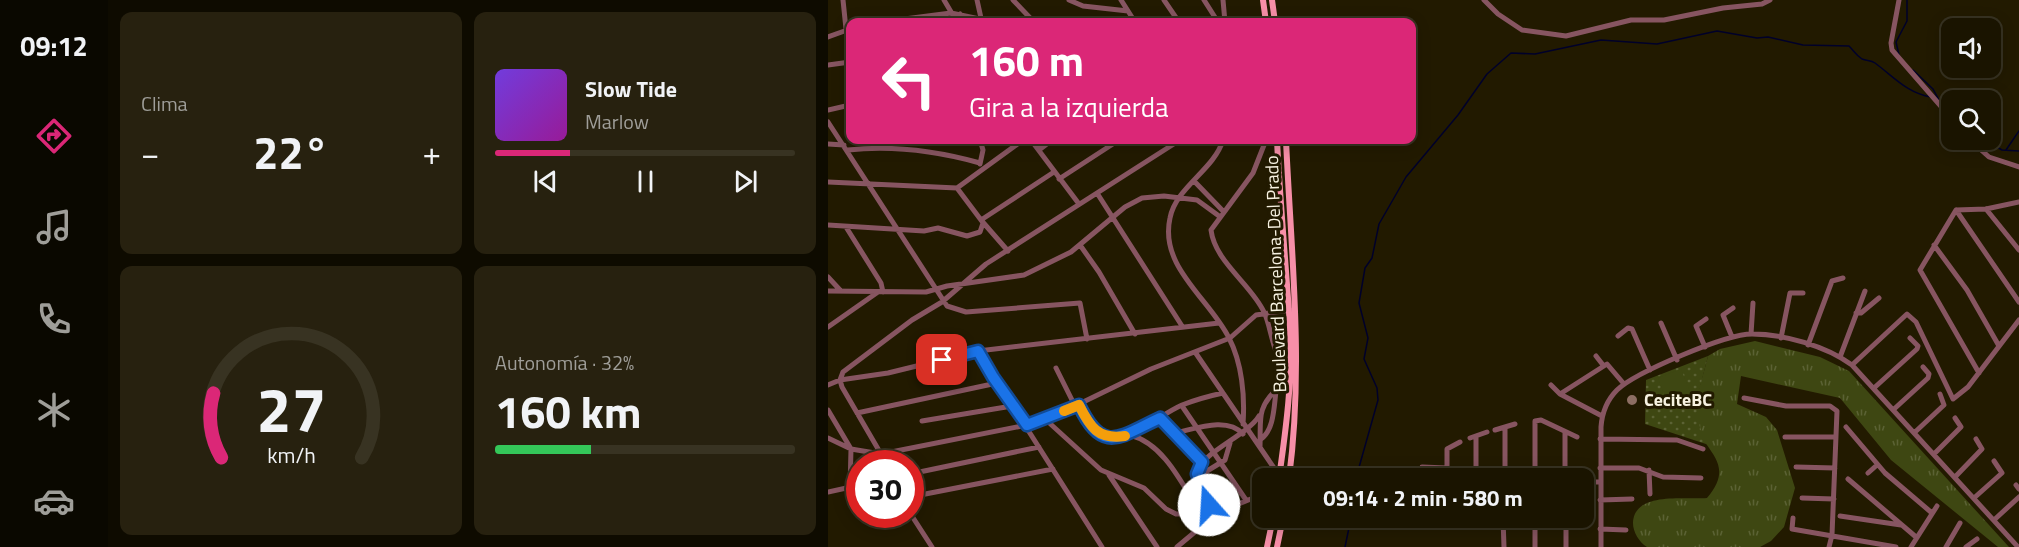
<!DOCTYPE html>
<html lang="es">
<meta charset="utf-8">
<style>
body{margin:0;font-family:"Titillium Web",sans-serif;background:#27210f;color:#f1f3f6;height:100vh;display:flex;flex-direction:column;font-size:22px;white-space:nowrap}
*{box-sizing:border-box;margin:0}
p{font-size:20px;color:#9f9e99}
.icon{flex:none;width:33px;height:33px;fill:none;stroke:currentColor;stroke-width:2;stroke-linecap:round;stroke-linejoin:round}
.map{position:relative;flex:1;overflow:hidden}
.details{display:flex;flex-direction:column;gap:12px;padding:12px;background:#0e0b00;width:720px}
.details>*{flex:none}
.banner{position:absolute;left:18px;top:18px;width:570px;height:126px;border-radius:12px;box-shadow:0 3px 15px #0003,0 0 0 2px #383322;background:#db2777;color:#fff;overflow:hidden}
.buttons{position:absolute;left:1113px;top:18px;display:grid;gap:12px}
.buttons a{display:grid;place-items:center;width:60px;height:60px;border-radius:12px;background:#1a1400;box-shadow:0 3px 15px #0003,0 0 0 2px #383322;font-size:30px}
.speed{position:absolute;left:18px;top:450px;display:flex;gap:12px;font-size:30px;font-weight:700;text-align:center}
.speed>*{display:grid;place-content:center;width:78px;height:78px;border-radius:50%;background:#1a1400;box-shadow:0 3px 15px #0003,0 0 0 2px #383322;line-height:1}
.speed .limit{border:9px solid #d22;background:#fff;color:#111}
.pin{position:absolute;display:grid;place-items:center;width:51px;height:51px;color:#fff;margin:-26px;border-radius:12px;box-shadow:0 3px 9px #0006}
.me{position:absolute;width:66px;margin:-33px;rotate:341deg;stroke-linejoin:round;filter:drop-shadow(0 0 4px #0008)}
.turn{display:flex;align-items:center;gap:21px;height:126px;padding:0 24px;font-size:27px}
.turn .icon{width:78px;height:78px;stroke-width:2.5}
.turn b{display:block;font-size:42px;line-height:51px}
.big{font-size:45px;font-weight:700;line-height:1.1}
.details .widget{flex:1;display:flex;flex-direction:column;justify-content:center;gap:9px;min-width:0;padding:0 21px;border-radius:12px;background:#27210f}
.details .dial{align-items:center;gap:0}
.dial svg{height:156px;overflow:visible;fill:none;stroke:#383322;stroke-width:7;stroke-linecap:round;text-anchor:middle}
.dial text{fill:#f1f3f6;stroke:none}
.song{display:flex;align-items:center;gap:18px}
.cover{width:72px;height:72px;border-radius:9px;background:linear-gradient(135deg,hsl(260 70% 55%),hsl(300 70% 35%))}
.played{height:6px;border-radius:3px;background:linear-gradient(90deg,#db2777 25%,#383322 25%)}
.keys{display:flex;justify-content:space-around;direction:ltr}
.heat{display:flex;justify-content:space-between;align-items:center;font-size:33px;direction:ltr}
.charge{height:9px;border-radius:4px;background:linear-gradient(90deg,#34c759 32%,#383322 0)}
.details .tiles{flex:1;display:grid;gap:12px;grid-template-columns:repeat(2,1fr)}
.trip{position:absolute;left:424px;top:468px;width:342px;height:60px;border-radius:12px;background:#1a1400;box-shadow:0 3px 15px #0003,0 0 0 2px #383322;font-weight:700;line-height:60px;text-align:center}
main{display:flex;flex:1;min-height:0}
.tab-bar{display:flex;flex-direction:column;width:108px;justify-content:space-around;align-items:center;background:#0a0800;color:#9f9e99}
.tab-bar .icon{width:42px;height:42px}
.tab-bar .on{color:#db2777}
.tab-bar b{font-size:27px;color:#f1f3f6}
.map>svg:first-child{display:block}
.grass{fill:url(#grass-tufts)}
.park{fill:url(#park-dots)}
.pitch{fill:#3e4712}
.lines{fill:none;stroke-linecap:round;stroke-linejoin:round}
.stream{stroke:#000029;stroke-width:1.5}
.minor{stroke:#875561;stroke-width:5}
.major{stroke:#f78fa8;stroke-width:6}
.route-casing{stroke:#114b97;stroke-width:15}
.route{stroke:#1a73e8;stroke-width:10}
.slow{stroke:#f59e0b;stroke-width:10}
.education-dot{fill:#8d6e63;stroke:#221a00;stroke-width:2}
.labels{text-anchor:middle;stroke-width:6;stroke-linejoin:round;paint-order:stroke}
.street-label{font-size:18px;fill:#f7f2e1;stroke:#221a00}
.poi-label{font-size:18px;font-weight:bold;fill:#f7f2e1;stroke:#221a00;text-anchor:start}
</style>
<main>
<nav class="tab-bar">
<b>09:12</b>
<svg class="icon on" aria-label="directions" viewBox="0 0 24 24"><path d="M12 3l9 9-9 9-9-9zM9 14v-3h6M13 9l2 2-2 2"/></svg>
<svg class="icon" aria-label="music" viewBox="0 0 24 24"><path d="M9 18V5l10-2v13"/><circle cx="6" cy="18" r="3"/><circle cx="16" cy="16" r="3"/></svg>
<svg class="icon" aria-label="phone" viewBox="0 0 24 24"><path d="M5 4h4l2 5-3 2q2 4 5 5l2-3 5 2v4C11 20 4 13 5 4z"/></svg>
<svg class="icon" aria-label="climate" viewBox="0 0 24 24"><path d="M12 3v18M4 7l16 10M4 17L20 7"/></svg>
<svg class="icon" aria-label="car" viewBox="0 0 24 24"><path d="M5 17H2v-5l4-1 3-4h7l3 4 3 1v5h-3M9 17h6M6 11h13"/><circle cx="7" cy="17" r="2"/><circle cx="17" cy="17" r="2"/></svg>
</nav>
<section class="details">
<div class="tiles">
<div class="widget"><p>Clima</p>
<div class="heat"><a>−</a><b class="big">22°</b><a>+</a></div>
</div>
<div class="widget">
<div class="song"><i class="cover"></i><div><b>Slow Tide</b><p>Marlow</p></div></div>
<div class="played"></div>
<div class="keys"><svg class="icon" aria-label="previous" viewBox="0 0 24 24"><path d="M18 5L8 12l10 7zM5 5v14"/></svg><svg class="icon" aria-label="pause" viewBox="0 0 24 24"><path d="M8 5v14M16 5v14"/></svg><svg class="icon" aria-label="next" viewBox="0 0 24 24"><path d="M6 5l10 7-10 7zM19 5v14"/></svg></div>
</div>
<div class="widget dial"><svg viewBox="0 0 100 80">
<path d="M14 69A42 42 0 1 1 86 69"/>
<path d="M14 69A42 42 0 0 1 10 36" stroke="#db2777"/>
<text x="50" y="56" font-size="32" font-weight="700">27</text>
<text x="50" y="72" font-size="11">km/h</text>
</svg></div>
<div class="widget"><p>Autonomía · 32%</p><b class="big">160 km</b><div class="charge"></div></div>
</div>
</section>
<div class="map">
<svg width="1191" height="547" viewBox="0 0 1191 547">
<defs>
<pattern id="grass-tufts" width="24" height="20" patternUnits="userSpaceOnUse" patternTransform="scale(1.5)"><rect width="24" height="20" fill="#3e4712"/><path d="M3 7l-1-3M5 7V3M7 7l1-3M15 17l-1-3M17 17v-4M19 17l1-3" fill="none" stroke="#5b6234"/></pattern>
<pattern id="park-dots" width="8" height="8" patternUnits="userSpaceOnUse" patternTransform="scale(1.5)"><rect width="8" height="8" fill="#3e4712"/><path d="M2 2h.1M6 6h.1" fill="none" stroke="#5b6234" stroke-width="1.8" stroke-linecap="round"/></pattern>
</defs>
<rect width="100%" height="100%" fill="#221a00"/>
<path class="grass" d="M927,341L992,357L1021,371L1181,547H1170L1063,460L1012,398L913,376L909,404L938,417L949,430L967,488L956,527L943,541L932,547H819C811,542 805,532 805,523C806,491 857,500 879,498C912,459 868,450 867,415C867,397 876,374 880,356L892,349Z"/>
<path class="park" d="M880,356C872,390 860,414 881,445L817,424L818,380Z"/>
<path class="pitch" d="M853,369L866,402L842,410L830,378Z"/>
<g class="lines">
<path class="stream" d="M1071,55L1068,42L1079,21V0
M1085,70L1105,89L1112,102
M1113,102L1124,108
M1157,140L1174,150L1191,151
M1178,150L1191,131
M528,478L550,400L549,388L536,359L540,338L531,303L537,268L544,258L551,224L578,177L630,115L659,74L683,53L707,54L773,40L829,44L889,31L929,38L940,37L975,45L1021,46C1026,51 1028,55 1034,59C1039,61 1043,60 1047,63C1066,77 1079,93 1103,97
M517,547L523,518"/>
<path class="minor" d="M15,0L18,29
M116,0L129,22
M149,0L153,18
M185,0L206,22
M241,0L255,6L300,11
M293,0L307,22
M336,0L351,22
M376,0L390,22
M395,0L397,22
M656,0L670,14L694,30L738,36L803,20H836L895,8L934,4L942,0
M1071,0L1063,43L1064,50L1124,119
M132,14L137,22
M53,22L123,13L166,22
M0,37L22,29
M0,65L22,62
M0,110L22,105
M0,122L119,306L138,312L252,303L259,339
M152,140L155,150L152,164
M203,140L251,204
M395,140C386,170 348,187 342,218C331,267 382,299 401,338C414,363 417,396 415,424
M438,140L425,173L383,230C387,262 423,284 436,312C444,328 444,359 461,367
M1142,140L1161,157L1191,167
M0,144L16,145
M210,148L211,150L224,140
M20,150C65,145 109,151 152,163
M231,179L291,140
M366,181L395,211
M0,182L129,188L195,140
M129,188L153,220L180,251
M269,193L354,326
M1158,209L1191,250
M1128,210L1191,302
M153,220L226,172
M0,225L96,231L110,228L139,236L152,232L155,223
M18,227L53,283L55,292
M252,245L271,272L307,334
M1106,245L1139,290L1171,346
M0,277L12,290
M0,291L98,292L119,286L196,275L243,252L297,207L314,198L336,196L369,200L391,216
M1028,313H1033L1051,298
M833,323L849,360
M0,327L50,292
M923,334L925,303
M790,336L800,328L804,329L822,370
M904,337L895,315L905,308
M953,338L962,293H975
M980,345L1004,281L1015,278
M877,347L868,326L878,319
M150,351L274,547
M367,352L446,468L460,478
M768,356L775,365
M1012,357L1037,291
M1024,365L1079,314L1088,322L1125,399L1140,387L1191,320
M228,368L247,406
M1151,373L1092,270L1128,210L1158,209L1191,202
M0,385L12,380L60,373L150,351L391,323
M723,385L732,394L774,416
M1046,388L1089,349L1090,346L1082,338
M732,394L779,364L796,384
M916,398L958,406H1002L1009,411L1004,535L1001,547
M251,405L269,433C299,447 327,417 354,405C367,400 381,396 395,393
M354,406L418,500
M0,410L23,449L22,488
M1065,410L1100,378L1101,374L1095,367
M29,413L169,383
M331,418L374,462
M217,419L273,470L316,488L338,509L348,514H386L435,494
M94,421L184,406
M1018,427L1057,473L1104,513
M667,430L687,424
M737,432V478
M347,433C367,429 399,416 415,434
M1086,433L1116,405L1112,394
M302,435C337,444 355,486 373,514
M648,436V478
M957,437H1008
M0,438L23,449L53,454L199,425L247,406L323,369L402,338L428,315L462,310
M642,438L659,432
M772,439L849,440L875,449
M432,440C446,431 446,407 448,391
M432,447C433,420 428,408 450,388L461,392
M66,452L68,464
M53,454L14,387L12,380L15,372L84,320L114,302L158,264L352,140
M1106,454L1133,427L1127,418
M594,467L619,468
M968,467L1007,468
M772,468H811L835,477L873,478
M821,470L822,494
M1040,473L1049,465
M82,474L211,447
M281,475L329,547
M371,476L397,460L402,443
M1128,476L1154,449L1148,439
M619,478V449L632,442
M677,478V427
M707,478V421L713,420L749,437
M1020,479L1088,537
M756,482H772
M1188,485L1191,489
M0,492L32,485
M82,497L225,469
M974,498L1006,499
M1146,498L1174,473L1166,461
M772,500L804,499
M82,513L104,547
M1012,516L1073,525
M644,518V519
M675,518L676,547
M707,518V547
M738,518V547
M965,518L964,529L1068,547
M1166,520L1191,497
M772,529L798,530
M349,547L386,516L369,474C370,454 419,436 431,416
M773,547V427C774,413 779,400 789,390C808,372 898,334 924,334C956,334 998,346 1024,365L1190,547
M1083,547L1109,506
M1118,547L1132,523
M1138,547L1149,539"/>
<path class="major" d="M435,0L438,22
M444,0L447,22
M449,140C452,202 458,265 462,327C465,377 458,429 451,478
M458,140C463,253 476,365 461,478
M439,547L445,518
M449,547L455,518"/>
</g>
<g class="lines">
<defs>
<path id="route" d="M114,360L150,351L165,377L199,425L251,405C275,455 291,437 332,418L374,462L369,474L381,505"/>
</defs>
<use href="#route" class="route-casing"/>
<use href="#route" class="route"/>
<path class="slow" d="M236,411L251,405C262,427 270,440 297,436"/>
</g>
<circle class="education-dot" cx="804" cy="400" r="6"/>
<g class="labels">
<g class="street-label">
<text transform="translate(448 274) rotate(-92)" y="6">Boulevard Barcelona-Del Prado</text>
</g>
<g class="poi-label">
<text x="816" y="406">CeciteBC</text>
</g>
</g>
</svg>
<div class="buttons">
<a><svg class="icon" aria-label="sound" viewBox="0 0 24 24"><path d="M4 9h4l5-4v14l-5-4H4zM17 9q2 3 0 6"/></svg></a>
<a><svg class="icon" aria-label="search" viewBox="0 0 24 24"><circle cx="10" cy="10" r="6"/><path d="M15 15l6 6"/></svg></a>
</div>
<div class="speed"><div class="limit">30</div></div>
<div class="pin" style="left:114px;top:360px;background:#d93025"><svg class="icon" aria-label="arrive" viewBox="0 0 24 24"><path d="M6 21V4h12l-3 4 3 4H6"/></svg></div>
<svg class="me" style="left:381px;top:505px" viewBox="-20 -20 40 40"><circle r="19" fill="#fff"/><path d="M0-13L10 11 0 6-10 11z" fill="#1a73e8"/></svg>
<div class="trip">09:14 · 2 min · 580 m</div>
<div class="banner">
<div class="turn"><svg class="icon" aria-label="left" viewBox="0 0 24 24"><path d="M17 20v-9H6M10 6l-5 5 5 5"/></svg><div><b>160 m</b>Gira a la izquierda</div></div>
</div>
</div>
</main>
